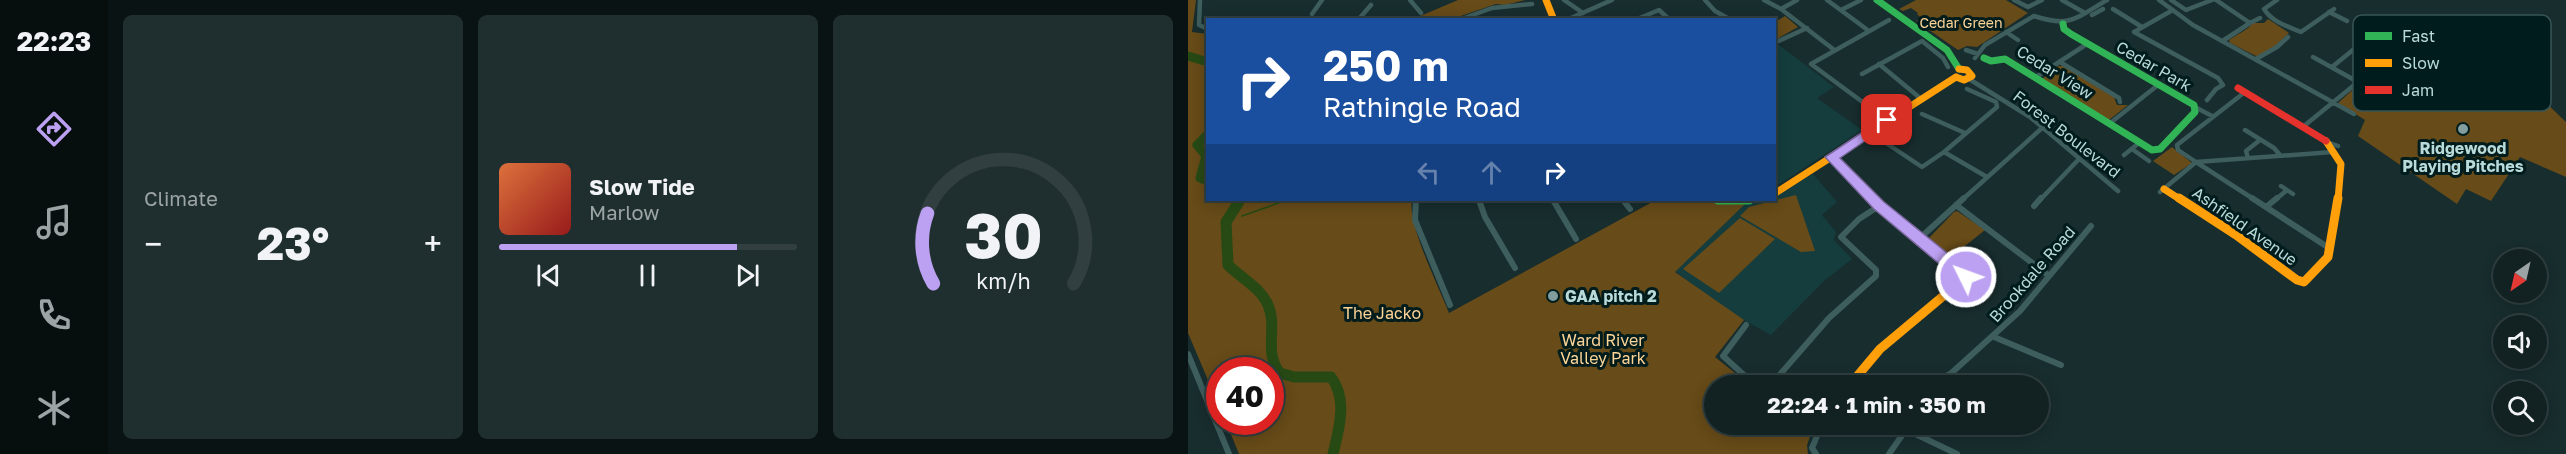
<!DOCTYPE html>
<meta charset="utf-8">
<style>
body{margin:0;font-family:"Golos Text",sans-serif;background:#1f2f2f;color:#f1f3f6;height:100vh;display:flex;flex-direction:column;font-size:22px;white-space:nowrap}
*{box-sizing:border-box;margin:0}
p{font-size:20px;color:#9ca4a5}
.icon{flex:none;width:33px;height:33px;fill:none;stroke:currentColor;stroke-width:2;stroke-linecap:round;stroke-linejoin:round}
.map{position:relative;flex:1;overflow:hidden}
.sheet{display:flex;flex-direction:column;gap:15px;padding:15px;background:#0a1313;width:1080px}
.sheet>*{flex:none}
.hud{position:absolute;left:18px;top:18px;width:570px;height:183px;border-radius:0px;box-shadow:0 3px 15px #0003,0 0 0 2px #313f40;background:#1a4fa0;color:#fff;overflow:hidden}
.needle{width:39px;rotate:214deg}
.fabs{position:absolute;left:1305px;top:249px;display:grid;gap:12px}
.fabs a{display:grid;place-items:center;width:54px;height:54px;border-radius:50%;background:#122222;box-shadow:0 3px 15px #0003,0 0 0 2px #313f40;font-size:30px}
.speed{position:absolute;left:18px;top:357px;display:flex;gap:12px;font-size:30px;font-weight:700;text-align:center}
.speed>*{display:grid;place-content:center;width:78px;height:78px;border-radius:50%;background:#122222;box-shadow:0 3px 15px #0003,0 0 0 2px #313f40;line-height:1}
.speed .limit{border:9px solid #d22;background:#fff;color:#111}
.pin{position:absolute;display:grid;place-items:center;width:51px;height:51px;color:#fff;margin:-26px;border-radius:12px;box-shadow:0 3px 9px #0006}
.me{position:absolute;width:66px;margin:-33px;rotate:312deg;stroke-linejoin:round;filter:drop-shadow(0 0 4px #0008)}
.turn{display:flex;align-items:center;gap:21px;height:126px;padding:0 18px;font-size:27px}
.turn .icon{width:78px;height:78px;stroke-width:2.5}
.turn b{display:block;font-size:42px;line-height:51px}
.lanes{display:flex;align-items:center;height:57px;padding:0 18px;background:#0003;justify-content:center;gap:30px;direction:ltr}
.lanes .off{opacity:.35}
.big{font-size:45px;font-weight:700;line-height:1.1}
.sheet .card{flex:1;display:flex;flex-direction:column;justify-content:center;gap:9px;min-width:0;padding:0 21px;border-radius:9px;background:#1f2f2f}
.sheet .dial{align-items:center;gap:0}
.dial svg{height:156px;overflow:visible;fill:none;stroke:#313f40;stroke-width:7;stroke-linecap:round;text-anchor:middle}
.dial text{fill:#f1f3f6;stroke:none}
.song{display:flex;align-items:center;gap:18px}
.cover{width:72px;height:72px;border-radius:9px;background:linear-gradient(135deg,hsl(20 70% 55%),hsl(0 70% 35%))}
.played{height:6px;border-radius:3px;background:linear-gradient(90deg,#bca0f2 80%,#313f40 80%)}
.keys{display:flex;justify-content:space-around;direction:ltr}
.heat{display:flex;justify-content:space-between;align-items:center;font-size:33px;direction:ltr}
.sheet .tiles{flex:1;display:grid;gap:15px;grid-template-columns:repeat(3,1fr)}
.trip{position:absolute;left:516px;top:375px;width:345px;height:60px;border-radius:30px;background:#122222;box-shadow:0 3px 15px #0003,0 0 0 2px #313f40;font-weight:700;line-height:60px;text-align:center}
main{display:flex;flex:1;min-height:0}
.menu{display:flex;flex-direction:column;width:108px;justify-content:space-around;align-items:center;background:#070e0e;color:#9ca4a5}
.menu .icon{width:42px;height:42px}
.menu .current{color:#bca0f2}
.menu b{font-size:27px;color:#f1f3f6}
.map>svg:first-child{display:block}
.built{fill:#153d3e}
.green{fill:#674b18}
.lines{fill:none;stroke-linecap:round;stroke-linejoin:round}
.stream{stroke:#274a15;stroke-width:1.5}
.river-far1{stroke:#274a15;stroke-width:9}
.river{stroke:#274a15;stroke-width:11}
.street-far1{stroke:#3e5d5d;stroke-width:4.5}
.street{stroke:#3e5d5d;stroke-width:6}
.fast-far1{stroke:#30b455;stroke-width:7}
.fast{stroke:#30b455;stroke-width:9}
.slow-far1{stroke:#ff9f0a;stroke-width:7}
.slow{stroke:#ff9f0a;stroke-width:9}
.jam{stroke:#e5322d;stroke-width:7}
.route{fill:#bca0f2;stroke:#7a689d;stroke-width:1.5}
.poi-dot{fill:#819d9e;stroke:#001c1c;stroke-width:2}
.labels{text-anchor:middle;stroke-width:6;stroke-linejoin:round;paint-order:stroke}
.far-park-label{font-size:14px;fill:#fed497;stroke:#001c1c}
.street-label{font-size:16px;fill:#b9dada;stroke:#001c1c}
.poi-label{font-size:16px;font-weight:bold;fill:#b9dada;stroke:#001c1c}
.park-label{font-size:16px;fill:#fed497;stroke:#001c1c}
.key{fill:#001c1c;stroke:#385555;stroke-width:1.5}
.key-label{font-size:16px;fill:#b9dada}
</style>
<main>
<nav class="menu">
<b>22:23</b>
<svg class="icon current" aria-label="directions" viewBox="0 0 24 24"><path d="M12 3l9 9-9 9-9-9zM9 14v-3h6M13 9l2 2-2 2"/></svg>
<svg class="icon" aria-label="music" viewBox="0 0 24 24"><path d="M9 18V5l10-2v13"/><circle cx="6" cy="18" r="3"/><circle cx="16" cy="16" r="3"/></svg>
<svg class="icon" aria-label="phone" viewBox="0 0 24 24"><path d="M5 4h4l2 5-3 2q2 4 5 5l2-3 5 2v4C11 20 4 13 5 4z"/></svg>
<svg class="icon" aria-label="climate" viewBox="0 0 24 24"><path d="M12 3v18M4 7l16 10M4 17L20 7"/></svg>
</nav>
<section class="sheet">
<div class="tiles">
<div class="card"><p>Climate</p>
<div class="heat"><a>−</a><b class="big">23°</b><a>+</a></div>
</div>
<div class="card">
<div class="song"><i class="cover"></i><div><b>Slow Tide</b><p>Marlow</p></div></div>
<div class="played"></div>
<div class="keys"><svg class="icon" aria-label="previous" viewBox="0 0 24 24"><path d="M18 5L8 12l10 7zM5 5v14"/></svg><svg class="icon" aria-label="pause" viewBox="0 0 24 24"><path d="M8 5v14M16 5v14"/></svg><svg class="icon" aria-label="next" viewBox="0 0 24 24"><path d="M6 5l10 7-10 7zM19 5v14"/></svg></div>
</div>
<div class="card dial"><svg viewBox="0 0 100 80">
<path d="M14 69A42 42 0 1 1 86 69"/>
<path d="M14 69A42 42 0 0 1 11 33" stroke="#bca0f2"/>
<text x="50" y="56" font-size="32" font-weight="700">30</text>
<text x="50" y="72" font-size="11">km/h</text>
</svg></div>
</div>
</section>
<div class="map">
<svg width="1378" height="454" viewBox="0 0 1378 454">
<rect width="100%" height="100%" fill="#182d2e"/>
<path class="built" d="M591,45L646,87L629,98L674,130L587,187L586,47Z
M625,174L649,202L634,215L648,232L646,240L664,259L636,281L583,335L538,310L487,271L558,203L586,200L587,195Z"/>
<path class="green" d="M0,0H8L4,32L19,34L20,200H224C219,224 251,287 261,313L468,200L558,203L487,272L556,320L527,357L562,385L526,386V424L611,425L623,434L619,445L620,454H51L38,422H82V370H32L31,406L0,333Z
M270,0H337L317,5L308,4L264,19L223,20Z
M728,0H818L840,13L789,47L779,46L770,50L728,21L733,18L729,14L730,13L723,8L715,11L711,9Z
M597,16L610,27L587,40V22Z
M1080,19L1101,33L1086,47L1070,57L1042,43L1041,40C1049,34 1059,31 1065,23H1076Z
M1249,44L1309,62L1351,96L1378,122V177L1332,157L1303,201L1278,189L1269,204L1170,136L1177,120L1150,103L1170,85L1187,93Z
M870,66H875L926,97L929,105H940L921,120L854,79Z
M984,147L1004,163L986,175L965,161Z
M608,195L627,251L613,252L552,216L561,207Z
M769,211L797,230L762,258L741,242V238L766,212Z
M552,218L587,239L531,293L495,269Z"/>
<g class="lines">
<path class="stream" d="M54,216L99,200
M38,222L45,220"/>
<path class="river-far1" d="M0,56L20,62
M20,134L9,145L18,156L12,178L20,181"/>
<path class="river" d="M52,200L38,222L40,265C53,278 72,287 80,305C90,327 75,353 92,373L106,377H143C160,399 151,429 145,454"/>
<path class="street-far1" d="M12,0L11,25L20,29
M222,0L233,13
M376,0L395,13
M517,0L527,11L543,20
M576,0L593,9L645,49
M639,0L681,31
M826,0L840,7L854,0
M874,0L897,13
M971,0L1005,25L1166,114
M983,0L998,10L1024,0
M1028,0L1062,23L1036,40
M1089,0L1076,9C1084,22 1099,26 1113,32L1146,9
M593,9L609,0
M925,9L954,27
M653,10L673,0
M983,11L946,32L1030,78L1035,85L1028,89L1019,100
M1141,12L1159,21
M124,14L134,0
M904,15L915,9
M383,18L424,0
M170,20L183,5
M271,20L304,8L344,4
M447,20L471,10L482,20
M1062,23L1072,18
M818,32L830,40
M586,43L619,28
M778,50L790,54
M1125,57L1170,82
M787,58L797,45L846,16C883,28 888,18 919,0
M1068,59L1089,47L1100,37
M872,62L931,98L932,102
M691,64L732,98
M1144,67L1187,32L1173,25
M674,74L734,41L755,58L760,67
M848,77L899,44
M781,79L842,117L930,191
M1186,90L1240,48L1220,37
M1057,92L989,145L990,150L1008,162L1145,152
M1007,107L1024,116
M734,114L777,133
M699,120L623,64L701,20
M921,124L970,85
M1116,126L1170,82L1187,91
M1057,130L1086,148L1092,155
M695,141L734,167L756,152L799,177
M1139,142L1150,146
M944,149L961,161
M756,152L809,107L808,102L779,89
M936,155L951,143
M1060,158L1058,151L1072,140
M1093,186L1105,194
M972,192L1008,162L1067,200
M774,200L854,128
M852,200L891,159
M1087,200L1098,191"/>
<path class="street" d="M1064,198L1141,248
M228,200L227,220L262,305
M291,200L297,217L327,268
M365,200L388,239
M435,200L442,209
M768,205L860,275
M846,206L853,198
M1078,207L1089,198
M732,238L776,198
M558,325L535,356L568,386
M806,337L873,365
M0,354L41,454
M760,375L774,386
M582,386L641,318L688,276V270L653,237L671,219L691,206
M749,386L832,311L903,226
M719,430L769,454
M628,454L624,448L634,424
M701,454L722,424"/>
<path class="fast-far1" d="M689,0L759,50L771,69
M796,58L803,61L817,59L964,150L972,149L1007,112L1006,105L883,34L876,29L875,24"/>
<path class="fast" d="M530,200H561"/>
<path class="slow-far1" d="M358,0L366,20
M768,77L776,80L784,76L779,70L771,69
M1138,141L1153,164L1150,200
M643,157L685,200
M976,189L993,200
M586,194L768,77"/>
<path class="slow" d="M991,198L1048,235L1109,280L1116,282L1140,257L1150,198
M661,386L692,349L778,277L684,198"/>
<path class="jam" d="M1050,88L1138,141"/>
</g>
<path class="route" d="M699,116L705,120L703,123L652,158L696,202L784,273L786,277L784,282H773L686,209L637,157Z"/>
<g class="poi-dot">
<circle cx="1275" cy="129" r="6"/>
<circle cx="365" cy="296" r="6"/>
</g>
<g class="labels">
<g class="far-park-label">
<text x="773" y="28">Cedar Green</text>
</g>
<g class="street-label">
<text transform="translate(966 66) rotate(30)" y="6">Cedar Park</text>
<text transform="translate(867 72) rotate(32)" y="6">Cedar View</text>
<text transform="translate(879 134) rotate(38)" y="6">Forest Boulevard</text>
<text transform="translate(1057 226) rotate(35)" y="6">Ashfield Avenue</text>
<text transform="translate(844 274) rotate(-49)" y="6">Brookdale Road</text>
</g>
<g class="poi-label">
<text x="1275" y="154">Ridgewood<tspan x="1275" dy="18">Playing Pitches</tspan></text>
<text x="377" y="302" text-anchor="start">GAA pitch 2</text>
</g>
<g class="park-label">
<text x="194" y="319">The Jacko</text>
<text x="415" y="346">Ward River<tspan x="415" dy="18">Valley Park</tspan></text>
</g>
</g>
<rect x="1165" y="15" width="198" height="96" rx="9" class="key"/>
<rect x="1177" y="32" width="27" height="8" fill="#30b455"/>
<rect x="1177" y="59" width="27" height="8" fill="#ff9f0a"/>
<rect x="1177" y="86" width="27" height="8" fill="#e5322d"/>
<g class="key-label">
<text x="1214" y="42">Fast</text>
<text x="1214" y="69">Slow</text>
<text x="1214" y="96">Jam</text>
</g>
</svg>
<div class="fabs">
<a><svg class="needle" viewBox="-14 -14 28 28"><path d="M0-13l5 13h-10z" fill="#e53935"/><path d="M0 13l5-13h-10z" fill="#9ca4a5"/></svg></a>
<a><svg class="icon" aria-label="sound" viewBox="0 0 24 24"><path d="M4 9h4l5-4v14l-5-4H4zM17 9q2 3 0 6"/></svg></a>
<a><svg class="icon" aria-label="search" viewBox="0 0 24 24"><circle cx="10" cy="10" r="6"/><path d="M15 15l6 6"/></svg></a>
</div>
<div class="speed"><div class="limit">40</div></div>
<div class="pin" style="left:699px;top:120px;background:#d93025"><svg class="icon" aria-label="arrive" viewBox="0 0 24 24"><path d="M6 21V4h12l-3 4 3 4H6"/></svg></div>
<svg class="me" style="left:778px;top:277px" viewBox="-20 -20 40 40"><circle r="17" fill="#bca0f2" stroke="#fff" stroke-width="3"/><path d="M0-11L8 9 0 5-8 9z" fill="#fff"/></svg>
<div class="trip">22:24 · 1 min · 350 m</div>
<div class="hud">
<div class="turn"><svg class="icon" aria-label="right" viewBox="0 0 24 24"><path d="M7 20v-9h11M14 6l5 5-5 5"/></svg><div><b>250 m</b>Rathingle Road</div></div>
<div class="lanes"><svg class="icon off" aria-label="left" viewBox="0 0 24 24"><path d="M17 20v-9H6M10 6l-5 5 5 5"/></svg><svg class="icon off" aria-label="ahead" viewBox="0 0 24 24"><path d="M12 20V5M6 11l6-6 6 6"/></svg><svg class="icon" aria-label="right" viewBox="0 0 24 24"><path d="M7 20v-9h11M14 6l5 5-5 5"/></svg></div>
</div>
</div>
</main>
